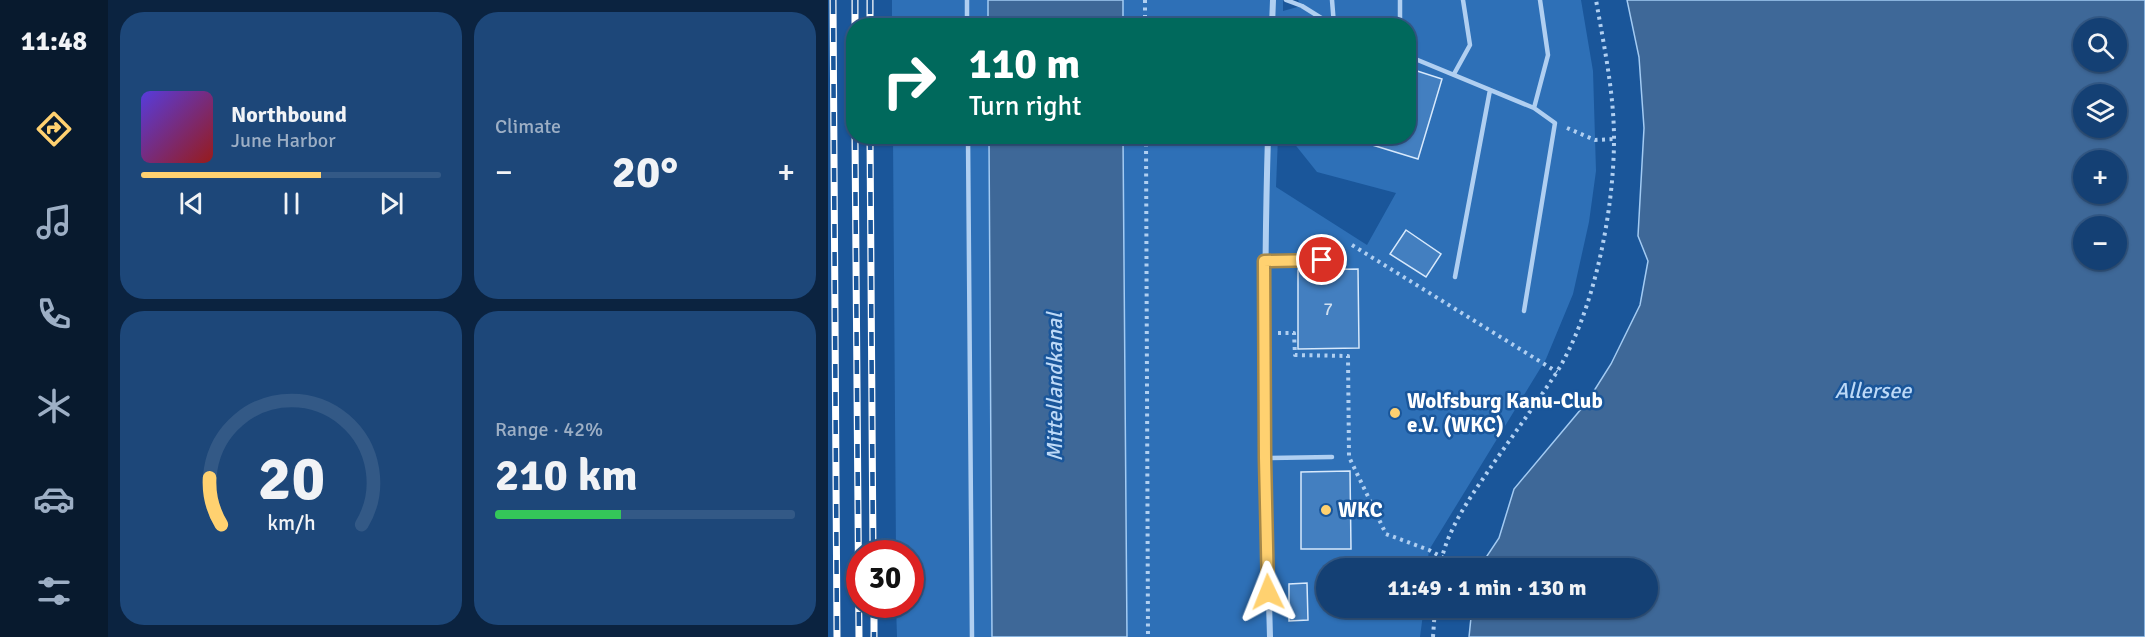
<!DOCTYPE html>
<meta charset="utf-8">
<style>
body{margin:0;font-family:Signika,sans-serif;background:#1d4779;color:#f1f3f6;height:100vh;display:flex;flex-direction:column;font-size:22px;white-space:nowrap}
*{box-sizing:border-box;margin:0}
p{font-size:20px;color:#9dafc5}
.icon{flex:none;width:33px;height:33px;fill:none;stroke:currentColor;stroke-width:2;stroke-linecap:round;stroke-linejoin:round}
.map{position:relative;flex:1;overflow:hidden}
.details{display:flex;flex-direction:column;gap:12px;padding:12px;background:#0b2340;width:720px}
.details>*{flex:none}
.guide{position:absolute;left:18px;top:18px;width:570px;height:126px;border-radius:24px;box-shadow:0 2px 4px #0004,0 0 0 2px #335986;background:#00695c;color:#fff;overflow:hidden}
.fabs{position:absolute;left:1245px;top:18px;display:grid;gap:12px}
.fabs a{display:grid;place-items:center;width:54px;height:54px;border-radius:50%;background:#144074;box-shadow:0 2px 4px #0004,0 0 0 2px #335986;font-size:30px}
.speed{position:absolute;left:18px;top:540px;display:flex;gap:12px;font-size:30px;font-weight:700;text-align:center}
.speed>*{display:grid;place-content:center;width:78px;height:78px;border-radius:50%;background:#144074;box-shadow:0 2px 4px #0004,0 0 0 2px #335986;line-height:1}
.speed .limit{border:9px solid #d22;background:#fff;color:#111}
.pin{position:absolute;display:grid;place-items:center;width:51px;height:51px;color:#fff;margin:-26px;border:3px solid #fff;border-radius:50%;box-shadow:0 2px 6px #0007}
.me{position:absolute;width:66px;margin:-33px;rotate:358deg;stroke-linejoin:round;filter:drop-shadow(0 0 4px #0008)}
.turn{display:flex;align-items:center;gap:21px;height:126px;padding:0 24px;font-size:27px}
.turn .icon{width:78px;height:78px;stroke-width:2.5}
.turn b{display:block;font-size:42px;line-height:51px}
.big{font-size:45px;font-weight:700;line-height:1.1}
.details .tile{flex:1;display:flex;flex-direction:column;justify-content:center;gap:9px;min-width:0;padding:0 21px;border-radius:24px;background:#1d4779}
.details .dial{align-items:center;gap:0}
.dial svg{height:156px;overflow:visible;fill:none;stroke:#335986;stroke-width:7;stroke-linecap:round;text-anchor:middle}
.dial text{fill:#f1f3f6;stroke:none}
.song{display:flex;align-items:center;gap:18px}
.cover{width:72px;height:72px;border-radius:9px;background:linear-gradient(135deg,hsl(250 70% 55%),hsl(0 70% 35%))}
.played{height:6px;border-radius:3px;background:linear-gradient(90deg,#ffd170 60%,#335986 60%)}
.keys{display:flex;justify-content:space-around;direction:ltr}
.heat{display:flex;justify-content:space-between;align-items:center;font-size:33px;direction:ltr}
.charge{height:9px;border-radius:4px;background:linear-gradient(90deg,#34c759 42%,#335986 0)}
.details .tiles{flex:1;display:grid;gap:12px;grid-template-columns:repeat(2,1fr)}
.trip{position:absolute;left:488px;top:558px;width:342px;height:60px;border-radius:30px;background:#144074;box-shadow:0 2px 4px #0004,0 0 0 2px #335986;font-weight:700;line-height:60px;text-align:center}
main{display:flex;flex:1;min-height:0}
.tab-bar{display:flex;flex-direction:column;width:108px;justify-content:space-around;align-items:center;background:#081a2e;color:#9dafc5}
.tab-bar .icon{width:42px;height:42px}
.tab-bar .active{color:#ffd170}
.tab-bar b{font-size:27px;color:#f1f3f6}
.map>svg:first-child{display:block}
.green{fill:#2e70b7}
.water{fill:#3e6898;stroke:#a3cbf3;stroke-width:1.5;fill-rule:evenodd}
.building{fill:#437fc0;stroke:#d7e9fc;stroke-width:1.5}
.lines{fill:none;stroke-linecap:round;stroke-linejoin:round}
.path{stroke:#b0cff1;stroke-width:4;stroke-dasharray:3 4.5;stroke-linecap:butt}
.service{stroke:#b0cff1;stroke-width:4.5}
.minor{stroke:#b0cff1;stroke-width:6}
.rail-casing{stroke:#fff;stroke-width:7}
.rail{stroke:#1a569a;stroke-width:4.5;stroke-dasharray:14;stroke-linecap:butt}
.route-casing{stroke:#a68849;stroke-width:15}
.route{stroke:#ffd170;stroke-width:10}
.poi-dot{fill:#ffd170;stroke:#1a569a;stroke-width:2}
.labels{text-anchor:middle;stroke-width:5;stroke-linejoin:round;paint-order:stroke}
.number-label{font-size:18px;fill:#d0dfef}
.poi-label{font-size:21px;font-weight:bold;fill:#fff;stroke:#1a569a;text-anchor:start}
.water-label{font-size:22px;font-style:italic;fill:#bdd9f7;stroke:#1a569a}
</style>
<main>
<nav class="tab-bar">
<b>11:48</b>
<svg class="icon active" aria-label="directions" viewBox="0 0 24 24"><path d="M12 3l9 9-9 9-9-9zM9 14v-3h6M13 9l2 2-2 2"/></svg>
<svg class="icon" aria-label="music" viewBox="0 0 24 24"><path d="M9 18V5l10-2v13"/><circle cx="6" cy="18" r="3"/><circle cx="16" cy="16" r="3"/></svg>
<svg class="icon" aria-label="phone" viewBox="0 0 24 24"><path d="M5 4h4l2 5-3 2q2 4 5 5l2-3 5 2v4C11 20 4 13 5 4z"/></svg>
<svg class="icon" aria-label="climate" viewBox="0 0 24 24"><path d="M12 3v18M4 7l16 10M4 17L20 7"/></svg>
<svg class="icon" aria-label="car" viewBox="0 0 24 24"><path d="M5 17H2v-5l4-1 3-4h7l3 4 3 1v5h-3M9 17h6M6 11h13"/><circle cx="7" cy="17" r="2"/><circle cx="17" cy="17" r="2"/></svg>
<svg class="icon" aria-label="filters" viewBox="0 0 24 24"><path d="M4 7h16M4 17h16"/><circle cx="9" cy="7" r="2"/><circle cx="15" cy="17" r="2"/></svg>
</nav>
<section class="details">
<div class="tiles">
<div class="tile">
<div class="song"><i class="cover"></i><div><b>Northbound</b><p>June Harbor</p></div></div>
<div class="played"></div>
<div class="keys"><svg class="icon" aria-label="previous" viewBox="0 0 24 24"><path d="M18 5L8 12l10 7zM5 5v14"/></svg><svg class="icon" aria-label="pause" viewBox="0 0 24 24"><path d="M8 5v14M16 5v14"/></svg><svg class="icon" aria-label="next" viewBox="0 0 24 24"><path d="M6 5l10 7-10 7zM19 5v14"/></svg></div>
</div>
<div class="tile"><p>Climate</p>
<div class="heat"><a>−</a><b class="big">20°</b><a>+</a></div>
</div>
<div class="tile dial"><svg viewBox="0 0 100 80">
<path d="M14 69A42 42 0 1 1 86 69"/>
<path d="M14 69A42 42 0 0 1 8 45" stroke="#ffd170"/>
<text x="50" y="56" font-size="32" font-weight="700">20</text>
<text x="50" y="72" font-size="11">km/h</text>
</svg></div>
<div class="tile"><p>Range · 42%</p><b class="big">210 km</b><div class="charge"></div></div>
</div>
</section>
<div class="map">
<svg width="1317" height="637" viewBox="0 0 1317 637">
<rect width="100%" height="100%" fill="#1a569a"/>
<path class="green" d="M64,0H160V25H64Z
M295,0H455V11L473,6L470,0H753L765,71L768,171L761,222L745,294L718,359L601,550L599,567L498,568V608H559L560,612L595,614L592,637H299L295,137H450L448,187L539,245L568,193L489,172L461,137L580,136V26L295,25Z
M65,137H161L164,637H69L68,605L82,604V554L68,553Z"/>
<path class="water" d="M160,0H295V25H160Z
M799,0H1317V637H641L644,608H819V568H651L671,538L686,489L759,402L783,364L812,305L820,261L810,236L816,128L811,57ZM1256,28H1288V62H1256ZM1256,94H1288V128H1256ZM1256,160H1288V194H1256ZM1256,226H1288V260H1256Z
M161,137H295L299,637H164Z"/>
<path class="building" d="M583,69L614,79L590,159L515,136H580V77Z
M578,230L613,254L598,277L562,254Z
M530,269L531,348L470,349V270Z
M522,471L523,549H473V472Z
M479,583L480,620L461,621V584Z"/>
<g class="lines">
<path class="path" d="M317,0V26
M739,128L767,140L786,139
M318,136L320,637
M524,245L729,372
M450,333H466L467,355L520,356L521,457L558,534L601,550L634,568
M612,568C617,531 644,495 665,464C686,434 707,405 727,375C766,314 786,211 786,139C786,93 776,46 768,0
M605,637L607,608"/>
<path class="service" d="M458,0L474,6L506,26
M504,0L506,25
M572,0V26
M139,26V0
M580,56L706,108L727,123L696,311
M626,74L642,45L635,0
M706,108L720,55L712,0
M140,136L144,637
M437,261L494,260
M627,277L662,90
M438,458L504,457"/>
<path class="minor" d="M444,26L445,0
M440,136C435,303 437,470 442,637"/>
<defs>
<path id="rail" d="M5,0L9,637
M27,0V26
M42,0V26
M27,136L31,637
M42,136L45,554
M46,604V637"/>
</defs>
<use href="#rail" class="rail-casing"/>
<use href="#rail" class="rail"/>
</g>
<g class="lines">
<defs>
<path id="route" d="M440,592L437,458L436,261L494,260"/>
</defs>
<use href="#route" class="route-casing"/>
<use href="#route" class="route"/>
</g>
<g class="poi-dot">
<circle cx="567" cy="413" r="6"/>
<circle cx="498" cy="510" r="6"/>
</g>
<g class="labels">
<g class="number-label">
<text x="500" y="315">7</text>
</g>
<g class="poi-label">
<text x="579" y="408">Wolfsburg Kanu-Club<tspan x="579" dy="24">e.V. (WKC)</tspan></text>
<text x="510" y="517">WKC</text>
</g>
<g class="water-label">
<text transform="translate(226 387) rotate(-90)" y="8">Mittellandkanal</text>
<text x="1045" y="398">Allersee</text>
</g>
</g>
</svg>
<div class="fabs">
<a><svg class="icon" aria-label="search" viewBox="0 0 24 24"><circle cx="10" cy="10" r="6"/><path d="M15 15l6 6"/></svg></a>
<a><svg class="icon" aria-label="layers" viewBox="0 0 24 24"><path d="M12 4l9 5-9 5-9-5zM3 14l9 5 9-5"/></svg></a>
<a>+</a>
<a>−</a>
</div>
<div class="speed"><div class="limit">30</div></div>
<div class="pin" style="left:494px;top:260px;background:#d93025"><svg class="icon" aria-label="arrive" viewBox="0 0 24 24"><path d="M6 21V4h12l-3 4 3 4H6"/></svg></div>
<svg class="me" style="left:440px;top:592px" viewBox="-20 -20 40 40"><path d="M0-17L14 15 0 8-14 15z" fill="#ffd170" stroke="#fff" stroke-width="4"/></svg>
<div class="trip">11:49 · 1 min · 130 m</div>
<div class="guide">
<div class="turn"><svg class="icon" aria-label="right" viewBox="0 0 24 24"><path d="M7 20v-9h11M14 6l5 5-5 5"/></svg><div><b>110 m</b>Turn right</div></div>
</div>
</div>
</main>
